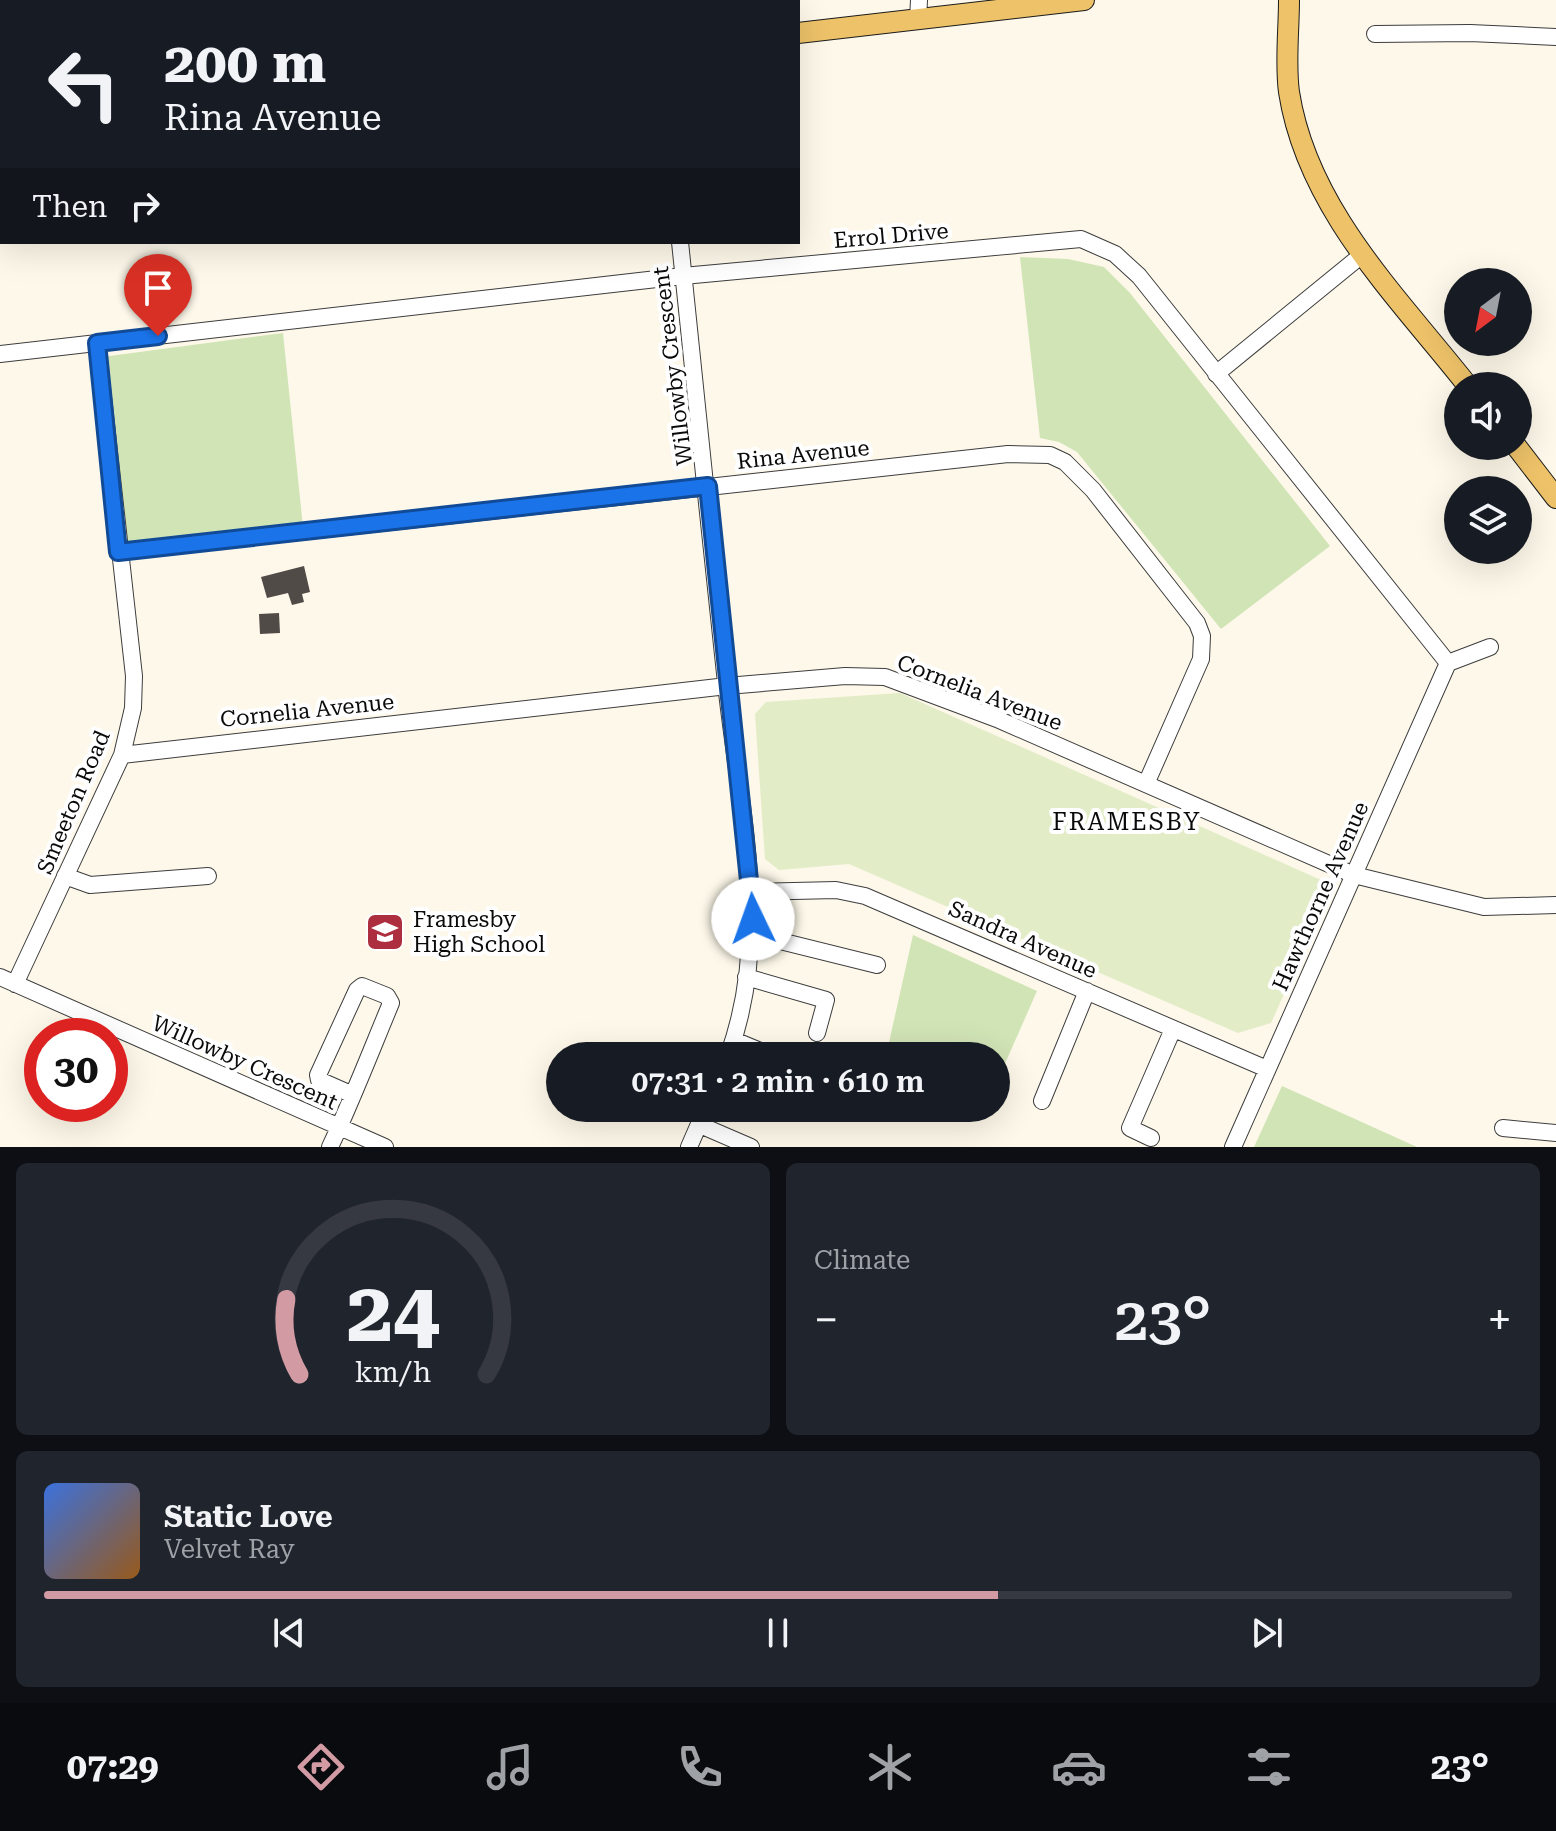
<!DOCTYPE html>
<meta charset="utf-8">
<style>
body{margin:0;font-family:"Roboto Serif",serif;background:#20242c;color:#f1f3f6;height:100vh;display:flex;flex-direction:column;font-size:30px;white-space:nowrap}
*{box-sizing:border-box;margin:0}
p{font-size:26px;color:#9ea1a6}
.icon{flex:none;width:44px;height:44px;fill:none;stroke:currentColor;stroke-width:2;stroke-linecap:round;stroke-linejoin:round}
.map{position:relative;height:1147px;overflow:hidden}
.drawer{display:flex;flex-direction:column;gap:16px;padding:16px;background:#0d0f14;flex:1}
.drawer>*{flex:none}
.top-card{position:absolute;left:0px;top:0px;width:800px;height:244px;box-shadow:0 8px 32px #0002;background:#171b24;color:#f1f3f6;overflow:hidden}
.needle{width:52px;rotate:212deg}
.buttons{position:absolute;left:1444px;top:268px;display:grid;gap:16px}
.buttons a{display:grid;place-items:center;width:88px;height:88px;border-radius:50%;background:#171b24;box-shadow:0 8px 32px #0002;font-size:40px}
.speed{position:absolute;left:24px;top:1018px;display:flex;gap:16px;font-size:40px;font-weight:700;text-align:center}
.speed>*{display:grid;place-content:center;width:104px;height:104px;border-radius:50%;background:#171b24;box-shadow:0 8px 32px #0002;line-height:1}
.speed .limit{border:12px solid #d22;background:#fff;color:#111}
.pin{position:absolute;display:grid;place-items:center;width:68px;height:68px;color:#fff;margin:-82px -34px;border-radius:50% 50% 50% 0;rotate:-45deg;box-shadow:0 0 8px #0007}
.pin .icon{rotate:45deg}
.me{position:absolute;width:88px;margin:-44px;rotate:357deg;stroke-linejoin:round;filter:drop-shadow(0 0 6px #0008)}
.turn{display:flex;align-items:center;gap:28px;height:168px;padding:0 32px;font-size:36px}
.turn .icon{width:104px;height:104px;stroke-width:2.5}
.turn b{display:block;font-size:56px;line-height:68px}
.then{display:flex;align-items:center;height:76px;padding:0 32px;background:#0003;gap:16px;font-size:30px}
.big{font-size:60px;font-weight:600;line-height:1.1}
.drawer .widget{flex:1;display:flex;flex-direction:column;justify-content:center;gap:12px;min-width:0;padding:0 28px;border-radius:12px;background:#20242c}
.drawer .dial{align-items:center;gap:0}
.dial svg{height:208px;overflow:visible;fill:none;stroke:#363941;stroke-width:7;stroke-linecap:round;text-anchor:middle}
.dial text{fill:#f1f3f6;stroke:none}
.song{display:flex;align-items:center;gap:24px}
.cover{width:96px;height:96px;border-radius:12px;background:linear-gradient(135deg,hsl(220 70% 55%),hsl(30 70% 35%))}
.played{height:8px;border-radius:4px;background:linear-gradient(90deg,#d29ba4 65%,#363941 65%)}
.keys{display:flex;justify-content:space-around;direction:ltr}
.heat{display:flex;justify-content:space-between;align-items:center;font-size:44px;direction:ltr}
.drawer .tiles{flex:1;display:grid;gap:16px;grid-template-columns:1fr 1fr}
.widget:last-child{grid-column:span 2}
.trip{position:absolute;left:546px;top:1042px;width:464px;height:80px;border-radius:40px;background:#171b24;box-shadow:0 8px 32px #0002;font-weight:600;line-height:80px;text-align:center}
.menu{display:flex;height:128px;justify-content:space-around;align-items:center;background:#090b0e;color:#9ea1a6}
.menu .icon{width:56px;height:56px}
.menu .selected{color:#d29ba4}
.menu b{font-size:36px;color:#f1f3f6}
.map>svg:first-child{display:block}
.green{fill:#d1e4b6}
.pitch{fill:#e2ecc7}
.building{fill:#514b47}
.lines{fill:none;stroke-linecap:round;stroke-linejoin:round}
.minor-casing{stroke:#3d3d3d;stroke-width:18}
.major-casing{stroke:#1b1b1b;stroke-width:22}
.minor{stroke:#fff;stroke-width:16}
.major{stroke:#edc269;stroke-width:20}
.route-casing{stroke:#114b97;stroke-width:20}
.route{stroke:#1a73e8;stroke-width:14}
.labels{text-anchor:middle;stroke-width:8;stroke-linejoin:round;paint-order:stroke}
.street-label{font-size:22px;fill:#0a0a0a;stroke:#fff}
.poi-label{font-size:22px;fill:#0a0a0a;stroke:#fff;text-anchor:start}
.neighbourhood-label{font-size:24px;letter-spacing:2px;fill:#0a0a0a;stroke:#fff}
</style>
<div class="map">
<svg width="1556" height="1147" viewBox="0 0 1556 1147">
<rect width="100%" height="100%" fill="#fdf8e9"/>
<path class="green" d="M1020,257L1068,259L1104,267L1130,293L1330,546L1221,629L1077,452L1059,442L1040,438Z
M283,333L303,527L124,544L102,357Z
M913,935L1037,991L996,1084V1056H886Z
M1282,1086L1417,1147H1254Z"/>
<path class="pitch" d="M900,693L1321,880L1329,894L1271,1023L1238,1033L849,864L779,870L765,859L755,714L766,702Z"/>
<path class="building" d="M304,566L310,592L302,594L304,602L292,605L288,593L267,598L261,577Z
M279,613L280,633L260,634L259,614Z"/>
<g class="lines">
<defs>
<path id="minor" d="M3,0V2
M335,0V2
M918,20L919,0
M1375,34L1470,33L1556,37
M0,131L2,130
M680,242C694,389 711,536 726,683C739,808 773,934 728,1056
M0,354L683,276L1081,239L1115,254L1139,276L1448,663
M1216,374L1363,254
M118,552L1008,454L1050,455L1065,462L1093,490L1197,623L1202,636L1201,659L1146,784
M1448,663L1490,647
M122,755L727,686L845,676L885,677L997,719L1354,875L1484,907L1556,905
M65,876L90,885L208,876
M753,892L836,890L865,896L1267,1069
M752,934L877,965
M0,977L385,1147
M746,977L826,1000L817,1033
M15,984L122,755L133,708L134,676L97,343
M734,1040L772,1056
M1042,1101L1087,991
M700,1125L751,1147
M1503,1128L1556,1133
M1151,1138L1130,1128L1173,1029
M330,1147C352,1100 371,1051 391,1003L387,996L362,986L357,990L318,1075L319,1080L353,1095
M689,1147L706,1108
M1233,1147L1448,663"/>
<path id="major" d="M1289,0C1289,30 1285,63 1289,92C1307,209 1398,297 1468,386
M798,33L1084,0
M0,65H2
M0,81L2,80
M1516,446L1556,498"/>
</defs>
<use href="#minor" class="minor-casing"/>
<use href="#major" class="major-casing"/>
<use href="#minor" class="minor"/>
<use href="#major" class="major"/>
</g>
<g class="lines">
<defs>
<path id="route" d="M158,336L97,343L118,552L708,486L753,919"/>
</defs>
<use href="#route" class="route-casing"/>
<use href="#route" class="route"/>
</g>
<defs>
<symbol id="school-square" viewBox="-11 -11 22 22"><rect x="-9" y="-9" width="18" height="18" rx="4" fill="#ad2f3f" stroke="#fff"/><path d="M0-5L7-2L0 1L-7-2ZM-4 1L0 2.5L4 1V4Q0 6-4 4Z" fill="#fff"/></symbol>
</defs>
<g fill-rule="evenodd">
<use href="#school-square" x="363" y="910" width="44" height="44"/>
</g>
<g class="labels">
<g class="street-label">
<text transform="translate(891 235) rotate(-5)" y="8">Errol Drive</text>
<text transform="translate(672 366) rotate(-97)" y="8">Willowby Crescent</text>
<text transform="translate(803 454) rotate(-6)" y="8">Rina Avenue</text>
<text transform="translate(980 692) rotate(21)" y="8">Cornelia Avenue</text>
<text transform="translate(307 710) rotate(-6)" y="8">Cornelia Avenue</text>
<text transform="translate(73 802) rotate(-67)" y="8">Smeeton Road</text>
<text transform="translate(1320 896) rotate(-66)" y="8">Hawthorne Avenue</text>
<text transform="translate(1023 939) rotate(24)" y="8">Sandra Avenue</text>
<text transform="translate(245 1062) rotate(24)" y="8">Willowby Crescent</text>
</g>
<g class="poi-label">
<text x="413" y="927">Framesby<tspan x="413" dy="25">High School</tspan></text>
</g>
<g class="neighbourhood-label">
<text x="1127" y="830">FRAMESBY</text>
</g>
</g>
</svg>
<div class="buttons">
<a><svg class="needle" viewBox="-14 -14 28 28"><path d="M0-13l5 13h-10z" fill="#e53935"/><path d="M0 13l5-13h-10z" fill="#9ea1a6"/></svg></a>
<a><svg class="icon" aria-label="sound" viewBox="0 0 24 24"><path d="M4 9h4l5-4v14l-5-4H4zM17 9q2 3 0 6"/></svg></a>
<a><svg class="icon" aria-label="layers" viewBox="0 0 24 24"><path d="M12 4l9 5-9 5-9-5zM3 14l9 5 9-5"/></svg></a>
</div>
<div class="speed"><div class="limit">30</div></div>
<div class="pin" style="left:158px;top:336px;background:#d93025"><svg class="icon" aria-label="arrive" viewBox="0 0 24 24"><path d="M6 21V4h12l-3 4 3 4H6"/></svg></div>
<svg class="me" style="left:753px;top:919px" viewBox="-20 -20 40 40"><circle r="19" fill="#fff"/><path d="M0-13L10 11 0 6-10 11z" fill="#1a73e8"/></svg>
<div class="trip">07:31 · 2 min · 610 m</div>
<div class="top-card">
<div class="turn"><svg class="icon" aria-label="left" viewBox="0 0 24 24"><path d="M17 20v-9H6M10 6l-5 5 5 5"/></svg><div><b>200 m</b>Rina Avenue</div></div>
<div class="then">Then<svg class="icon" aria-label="right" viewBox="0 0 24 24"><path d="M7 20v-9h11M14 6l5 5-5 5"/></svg></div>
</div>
</div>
<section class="drawer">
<div class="tiles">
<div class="widget dial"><svg viewBox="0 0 100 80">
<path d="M14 69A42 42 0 1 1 86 69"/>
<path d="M14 69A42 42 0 0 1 9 40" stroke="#d29ba4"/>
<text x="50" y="56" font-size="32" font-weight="700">24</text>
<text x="50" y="72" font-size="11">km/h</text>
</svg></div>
<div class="widget"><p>Climate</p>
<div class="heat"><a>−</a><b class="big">23°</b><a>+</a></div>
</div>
<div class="widget">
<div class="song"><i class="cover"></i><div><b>Static Love</b><p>Velvet Ray</p></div></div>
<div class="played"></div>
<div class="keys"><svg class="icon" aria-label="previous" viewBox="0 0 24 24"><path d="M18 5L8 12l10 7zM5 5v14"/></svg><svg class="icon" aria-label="pause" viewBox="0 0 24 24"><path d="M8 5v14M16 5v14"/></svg><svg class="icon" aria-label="next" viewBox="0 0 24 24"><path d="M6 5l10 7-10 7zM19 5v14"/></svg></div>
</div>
</div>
</section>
<nav class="menu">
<b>07:29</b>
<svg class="icon selected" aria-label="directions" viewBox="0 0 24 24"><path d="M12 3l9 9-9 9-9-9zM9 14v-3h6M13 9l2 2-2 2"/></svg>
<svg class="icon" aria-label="music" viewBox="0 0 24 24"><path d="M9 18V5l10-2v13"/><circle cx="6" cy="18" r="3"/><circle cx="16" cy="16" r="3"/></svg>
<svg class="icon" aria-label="phone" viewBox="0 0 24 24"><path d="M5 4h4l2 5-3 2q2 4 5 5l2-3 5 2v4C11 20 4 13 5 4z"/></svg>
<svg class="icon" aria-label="climate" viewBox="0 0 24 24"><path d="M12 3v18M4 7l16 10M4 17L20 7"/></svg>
<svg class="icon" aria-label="car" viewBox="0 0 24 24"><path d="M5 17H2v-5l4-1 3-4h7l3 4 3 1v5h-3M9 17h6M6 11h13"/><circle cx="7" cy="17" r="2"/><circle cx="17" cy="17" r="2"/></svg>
<svg class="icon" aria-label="filters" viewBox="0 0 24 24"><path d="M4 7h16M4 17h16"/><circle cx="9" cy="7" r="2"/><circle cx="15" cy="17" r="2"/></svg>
<b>23°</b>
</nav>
